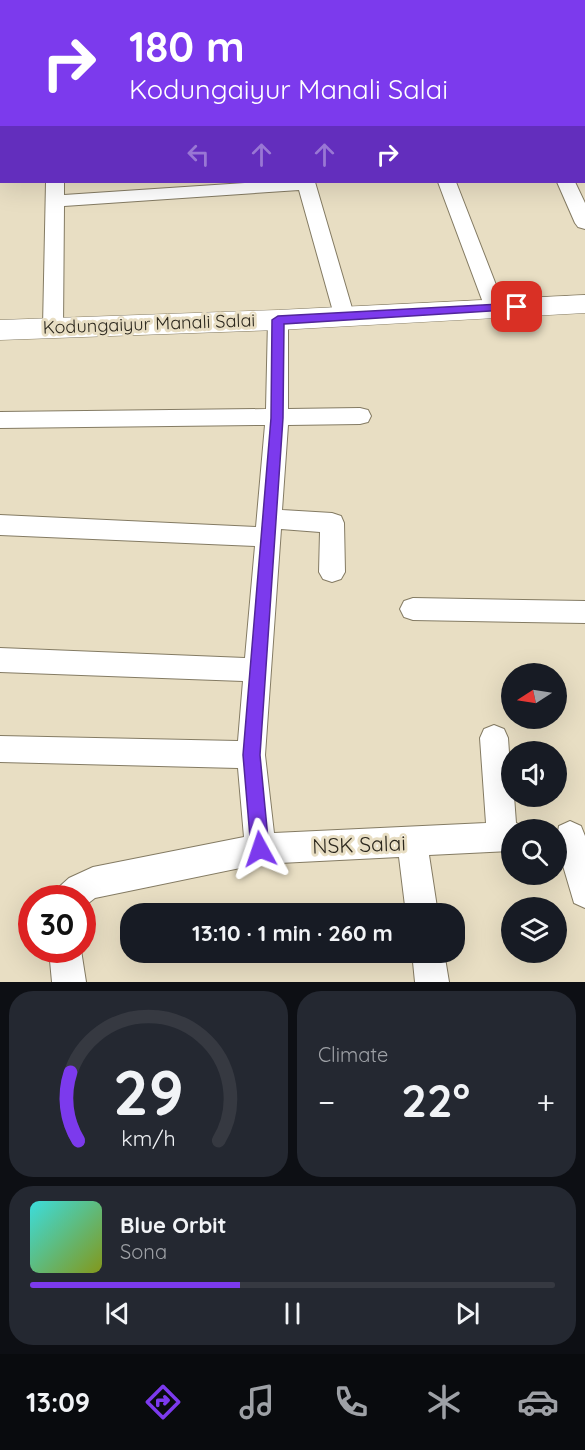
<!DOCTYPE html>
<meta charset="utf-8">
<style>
body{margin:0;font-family:Quicksand,sans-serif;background:#242831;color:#f1f3f6;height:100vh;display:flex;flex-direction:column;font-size:22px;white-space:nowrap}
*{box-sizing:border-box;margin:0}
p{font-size:20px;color:#9ea1a6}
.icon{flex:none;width:33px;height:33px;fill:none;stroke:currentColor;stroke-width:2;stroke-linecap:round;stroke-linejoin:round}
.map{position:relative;height:982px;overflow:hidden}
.drawer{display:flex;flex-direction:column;gap:9px;padding:9px;background:#0d0f14;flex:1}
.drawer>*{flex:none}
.banner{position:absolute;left:0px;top:0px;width:585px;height:183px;box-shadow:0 6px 24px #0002;background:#7c3aed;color:#fff;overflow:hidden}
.needle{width:39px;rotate:258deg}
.buttons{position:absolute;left:501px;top:663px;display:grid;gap:12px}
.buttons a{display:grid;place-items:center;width:66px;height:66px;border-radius:50%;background:#171b24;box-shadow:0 6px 24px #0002;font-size:30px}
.speed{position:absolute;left:18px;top:885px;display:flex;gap:12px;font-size:30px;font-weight:700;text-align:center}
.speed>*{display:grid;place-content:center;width:78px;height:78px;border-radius:50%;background:#171b24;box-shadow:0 6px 24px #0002;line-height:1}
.speed .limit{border:9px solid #d22;background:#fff;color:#111}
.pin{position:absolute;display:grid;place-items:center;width:51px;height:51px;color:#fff;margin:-26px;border-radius:12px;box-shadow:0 3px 9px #0006}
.me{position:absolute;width:66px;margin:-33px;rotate:355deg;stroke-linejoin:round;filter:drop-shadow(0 0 4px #0008)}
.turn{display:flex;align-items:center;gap:21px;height:126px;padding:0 30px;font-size:27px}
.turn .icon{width:78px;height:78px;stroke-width:2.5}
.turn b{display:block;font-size:42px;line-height:51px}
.lanes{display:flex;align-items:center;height:57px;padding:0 30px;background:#0003;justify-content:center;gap:30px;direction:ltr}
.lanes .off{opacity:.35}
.big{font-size:45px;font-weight:800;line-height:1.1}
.drawer .widget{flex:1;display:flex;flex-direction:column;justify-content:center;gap:9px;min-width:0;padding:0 21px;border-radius:24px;background:#242831}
.drawer .dial{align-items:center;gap:0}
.dial svg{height:156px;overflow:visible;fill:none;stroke:#363941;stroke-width:7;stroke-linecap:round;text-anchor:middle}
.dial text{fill:#f1f3f6;stroke:none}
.song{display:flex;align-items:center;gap:18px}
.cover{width:72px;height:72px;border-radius:9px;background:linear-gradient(135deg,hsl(180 70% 55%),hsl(70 70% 35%))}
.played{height:6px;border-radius:3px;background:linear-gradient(90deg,#7c3aed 40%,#363941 40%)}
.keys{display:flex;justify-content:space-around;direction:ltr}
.heat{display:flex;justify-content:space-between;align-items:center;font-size:33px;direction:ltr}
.drawer .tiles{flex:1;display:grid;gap:9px;grid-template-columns:1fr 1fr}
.widget:last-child{grid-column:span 2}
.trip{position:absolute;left:120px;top:903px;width:345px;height:60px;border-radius:24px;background:#171b24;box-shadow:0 6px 24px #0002;font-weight:800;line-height:60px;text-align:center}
.dock{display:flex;height:96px;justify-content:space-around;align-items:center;background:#090b0e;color:#9ea1a6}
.dock .icon{width:42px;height:42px}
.dock .current{color:#7c3aed}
.dock b{font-size:27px;color:#f1f3f6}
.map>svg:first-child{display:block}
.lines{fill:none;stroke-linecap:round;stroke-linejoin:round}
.street-casing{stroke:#847b63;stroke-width:2}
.secondary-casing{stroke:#847b63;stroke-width:1}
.street{fill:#fff;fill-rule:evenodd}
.secondary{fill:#fff;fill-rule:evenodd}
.route{fill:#7c3aed;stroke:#51269a;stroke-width:1.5}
.labels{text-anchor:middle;stroke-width:6;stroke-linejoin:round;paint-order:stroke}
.street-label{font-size:18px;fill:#2c281e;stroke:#e8dec3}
.near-street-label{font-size:21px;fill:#2c281e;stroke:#e8dec3}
</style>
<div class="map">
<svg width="585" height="982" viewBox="0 0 585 982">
<rect width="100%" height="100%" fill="#e8dec3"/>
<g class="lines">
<defs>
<path id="street" d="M50,0H64V2H50Z
M254,0H268V2H254Z
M373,0H387L388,2H373Z
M471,0H485L486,2H471Z
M584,1L585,2V13L584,12Z
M584,81H585V91H584Z
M0,150H2V160H0Z
M584,153H585V163H584Z
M46,182H64V195L261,182H315L354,315L351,320L344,322L337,320L334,315L299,190L64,206L63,327L60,332L53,334L46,332L43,327Z
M438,182H456L505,308L502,313L495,315L488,313L485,308Z
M557,182H575L585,203V229L578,227L575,223Z
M278,313L285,315L288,320V409L360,408L368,410L371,416L368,422L360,424L288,425L282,510L332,513L341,516L344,523L345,572L341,579L332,582L323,579L319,572L320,532L281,529L265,755L274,833L486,823L480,738L484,729L494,725L504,729L508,738L512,796H514L516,823L523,826L524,830H512V851L429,855L438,914H406L399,857L260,864L95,898L82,908V898H54L59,887L69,878L93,867L244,837L238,768L0,762V736L238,741L243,681L0,672V648L245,658L255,546L0,535V515L256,527L265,425L0,428V412L266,409L268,320L271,315Z
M413,598L585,601V623L413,620L404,617L400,609L404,601Z
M570,821L581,826L585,836V908L574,903L556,842L559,826Z
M49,950H81L86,982H52Z
M412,952H444L449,982H415Z"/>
<path id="secondary" d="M585,295V313L278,330L0,340V320L278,310Z"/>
</defs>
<use href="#street" class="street-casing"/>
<use href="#secondary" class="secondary-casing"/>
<use href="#street" class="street"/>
<use href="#secondary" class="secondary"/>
</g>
<path class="route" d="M517,303L523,307L521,309L284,324L283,418L260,755L269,849L266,855L260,858L254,855L251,849L243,755L271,418L272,320L278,316Z"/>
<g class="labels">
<g class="street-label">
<text transform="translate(149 324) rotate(-2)" y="6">Kodungaiyur Manali Salai</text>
</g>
<g class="near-street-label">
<text transform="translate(359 845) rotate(-2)" y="7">NSK Salai</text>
</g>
</g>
</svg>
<div class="buttons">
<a><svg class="needle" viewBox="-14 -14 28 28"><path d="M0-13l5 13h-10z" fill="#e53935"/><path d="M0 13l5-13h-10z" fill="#9ea1a6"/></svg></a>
<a><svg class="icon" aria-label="sound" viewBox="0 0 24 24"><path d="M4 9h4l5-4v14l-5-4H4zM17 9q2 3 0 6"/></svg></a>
<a><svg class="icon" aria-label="search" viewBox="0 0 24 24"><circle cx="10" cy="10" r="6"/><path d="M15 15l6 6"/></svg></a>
<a><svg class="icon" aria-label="layers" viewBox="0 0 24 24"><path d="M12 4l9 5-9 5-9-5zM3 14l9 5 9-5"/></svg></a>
</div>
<div class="speed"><div class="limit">30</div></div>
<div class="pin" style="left:517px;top:307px;background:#d93025"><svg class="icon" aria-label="arrive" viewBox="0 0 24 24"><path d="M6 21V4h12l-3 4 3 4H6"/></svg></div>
<svg class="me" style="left:260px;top:849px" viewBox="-20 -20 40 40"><path d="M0-17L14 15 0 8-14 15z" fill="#7c3aed" stroke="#fff" stroke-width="4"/></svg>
<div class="trip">13:10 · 1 min · 260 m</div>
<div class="banner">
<div class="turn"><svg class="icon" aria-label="right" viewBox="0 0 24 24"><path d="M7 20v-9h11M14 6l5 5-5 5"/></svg><div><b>180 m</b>Kodungaiyur Manali Salai</div></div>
<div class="lanes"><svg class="icon off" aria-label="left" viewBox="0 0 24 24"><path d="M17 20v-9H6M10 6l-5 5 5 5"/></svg><svg class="icon off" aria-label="ahead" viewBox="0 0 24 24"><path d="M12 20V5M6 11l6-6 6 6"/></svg><svg class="icon off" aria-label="ahead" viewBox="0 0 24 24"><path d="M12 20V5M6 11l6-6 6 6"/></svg><svg class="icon" aria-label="right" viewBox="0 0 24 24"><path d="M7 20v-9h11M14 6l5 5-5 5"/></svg></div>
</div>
</div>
<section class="drawer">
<div class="tiles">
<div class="widget dial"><svg viewBox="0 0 100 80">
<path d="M14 69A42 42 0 1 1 86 69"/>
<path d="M14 69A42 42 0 0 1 10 34" stroke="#7c3aed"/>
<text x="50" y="56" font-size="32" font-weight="700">29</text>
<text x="50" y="72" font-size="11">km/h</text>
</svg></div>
<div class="widget"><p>Climate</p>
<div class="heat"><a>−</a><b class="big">22°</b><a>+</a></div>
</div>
<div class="widget">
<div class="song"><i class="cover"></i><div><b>Blue Orbit</b><p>Sona</p></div></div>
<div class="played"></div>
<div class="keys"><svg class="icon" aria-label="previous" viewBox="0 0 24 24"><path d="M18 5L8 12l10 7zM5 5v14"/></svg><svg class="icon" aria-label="pause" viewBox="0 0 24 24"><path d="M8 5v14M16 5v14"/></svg><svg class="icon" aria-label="next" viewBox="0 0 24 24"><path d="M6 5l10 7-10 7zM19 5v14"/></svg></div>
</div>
</div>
</section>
<nav class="dock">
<b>13:09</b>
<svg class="icon current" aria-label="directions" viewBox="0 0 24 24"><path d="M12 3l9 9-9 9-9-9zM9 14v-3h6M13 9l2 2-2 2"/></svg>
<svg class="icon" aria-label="music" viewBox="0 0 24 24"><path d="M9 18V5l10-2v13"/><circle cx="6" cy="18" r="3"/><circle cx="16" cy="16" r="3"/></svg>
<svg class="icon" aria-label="phone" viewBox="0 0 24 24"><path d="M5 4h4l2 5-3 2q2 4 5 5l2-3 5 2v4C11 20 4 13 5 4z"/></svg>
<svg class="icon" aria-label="climate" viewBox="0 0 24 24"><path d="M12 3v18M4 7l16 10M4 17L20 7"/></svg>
<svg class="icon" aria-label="car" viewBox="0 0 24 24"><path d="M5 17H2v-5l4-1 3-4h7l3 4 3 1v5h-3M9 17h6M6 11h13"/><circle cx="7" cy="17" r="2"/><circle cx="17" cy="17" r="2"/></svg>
</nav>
